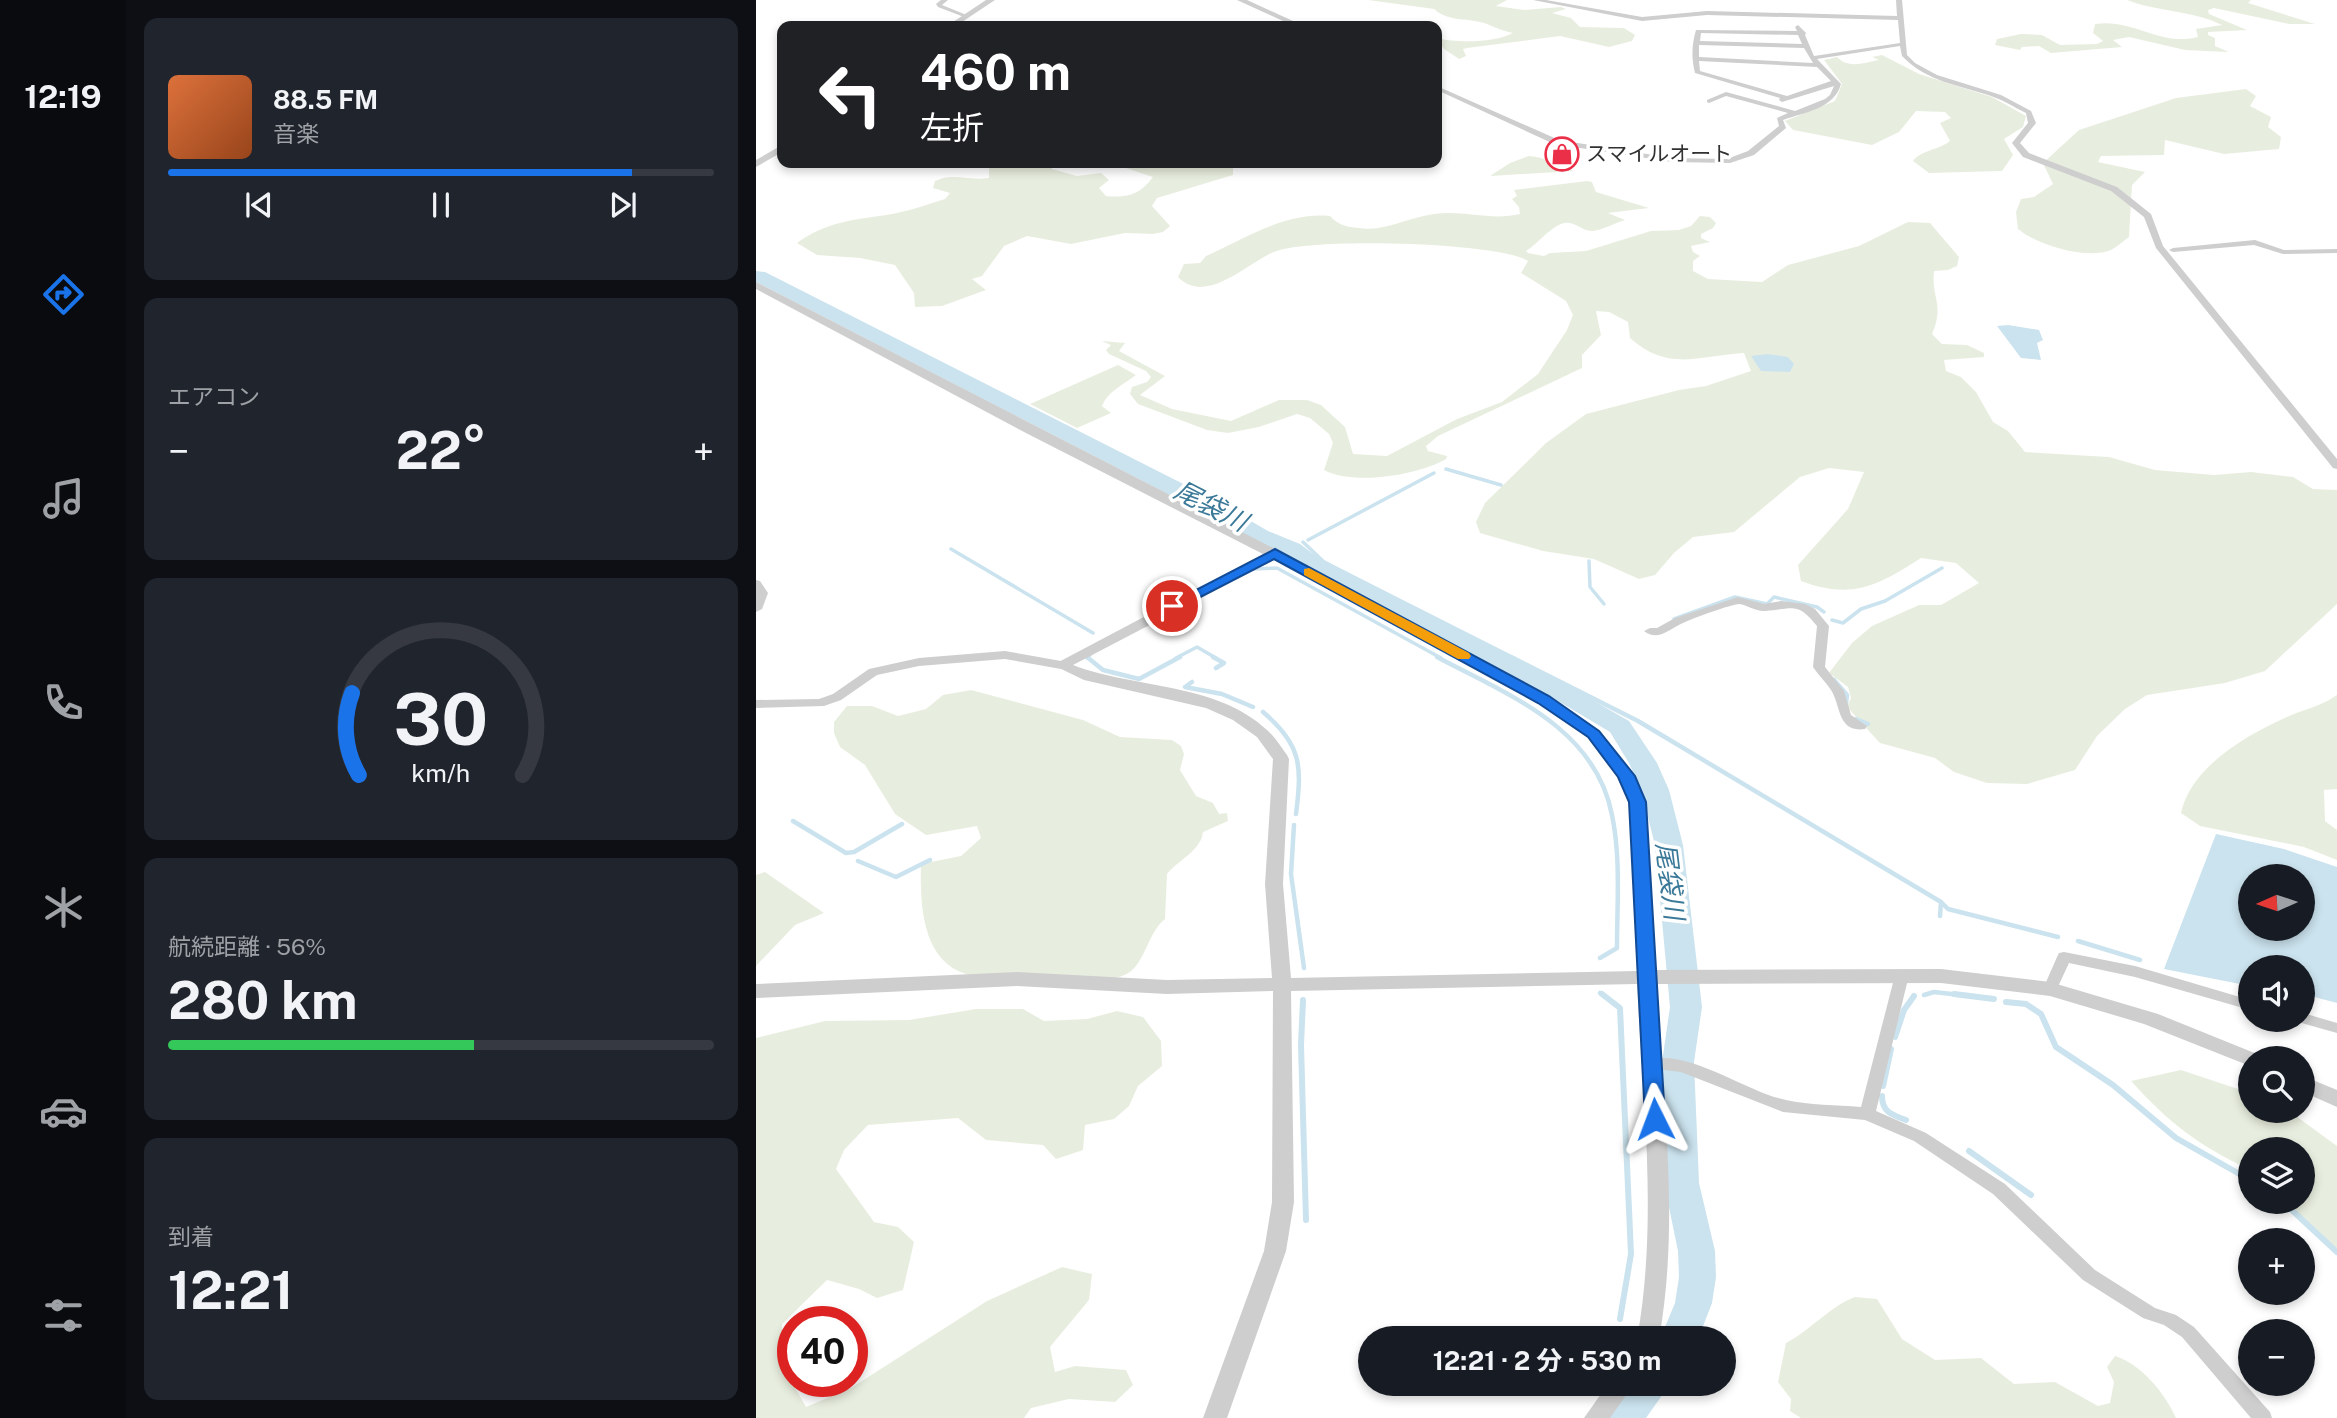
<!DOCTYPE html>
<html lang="ja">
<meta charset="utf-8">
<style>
body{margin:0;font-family:"Public Sans","Noto Sans JP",sans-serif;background:#20242c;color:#f1f3f6;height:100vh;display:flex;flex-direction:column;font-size:26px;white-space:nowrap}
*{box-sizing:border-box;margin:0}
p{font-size:23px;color:#9ea1a6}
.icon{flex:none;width:38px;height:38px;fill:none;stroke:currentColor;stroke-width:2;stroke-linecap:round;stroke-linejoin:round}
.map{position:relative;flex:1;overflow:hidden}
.drawer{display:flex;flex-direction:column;gap:18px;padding:18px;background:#0d0f14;width:630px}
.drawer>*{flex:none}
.top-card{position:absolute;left:21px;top:21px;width:665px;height:147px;border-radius:14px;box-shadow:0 4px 10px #0003;background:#202124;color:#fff;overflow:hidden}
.needle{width:46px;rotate:267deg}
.tools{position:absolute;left:1482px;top:864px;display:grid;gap:14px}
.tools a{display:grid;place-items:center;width:77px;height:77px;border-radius:50%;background:#171b24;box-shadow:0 4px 10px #0003;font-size:35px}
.speed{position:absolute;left:21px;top:1306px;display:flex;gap:14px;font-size:35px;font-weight:700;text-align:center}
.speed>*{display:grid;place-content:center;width:91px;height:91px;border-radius:50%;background:#171b24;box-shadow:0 4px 10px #0003;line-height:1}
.speed .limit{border:10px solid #d22;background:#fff;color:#111}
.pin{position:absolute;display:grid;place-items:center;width:60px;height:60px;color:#fff;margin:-30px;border:4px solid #fff;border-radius:50%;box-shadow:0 2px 7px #0007}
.me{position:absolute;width:77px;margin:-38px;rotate:357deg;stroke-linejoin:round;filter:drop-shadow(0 0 5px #0008)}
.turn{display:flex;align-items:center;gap:24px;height:147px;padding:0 28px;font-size:32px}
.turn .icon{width:91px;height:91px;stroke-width:2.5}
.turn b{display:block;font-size:49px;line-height:60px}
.big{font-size:52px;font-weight:700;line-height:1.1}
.drawer .tile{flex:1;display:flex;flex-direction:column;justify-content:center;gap:10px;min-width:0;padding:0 24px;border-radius:14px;background:#20242c}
.drawer .dial{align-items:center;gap:0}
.dial svg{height:182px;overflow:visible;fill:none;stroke:#363941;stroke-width:7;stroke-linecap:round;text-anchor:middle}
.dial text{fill:#f1f3f6;stroke:none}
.song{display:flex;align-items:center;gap:21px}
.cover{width:84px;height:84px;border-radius:10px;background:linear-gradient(135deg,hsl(20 70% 55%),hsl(20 70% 35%))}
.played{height:7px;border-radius:4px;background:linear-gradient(90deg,#1a73e8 85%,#363941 85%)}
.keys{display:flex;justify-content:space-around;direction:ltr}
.heat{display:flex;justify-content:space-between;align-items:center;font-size:38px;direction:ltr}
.charge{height:10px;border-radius:5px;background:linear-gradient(90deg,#34c759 56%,#363941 0)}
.trip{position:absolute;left:602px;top:1326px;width:378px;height:70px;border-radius:35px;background:#171b24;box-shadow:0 4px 10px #0003;font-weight:700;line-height:70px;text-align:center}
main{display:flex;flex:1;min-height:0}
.tabs{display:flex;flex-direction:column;width:126px;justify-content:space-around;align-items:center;background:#090b0e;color:#9ea1a6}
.tabs .icon{width:49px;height:49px}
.tabs .on{color:#1a73e8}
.tabs b{font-size:32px;color:#f1f3f6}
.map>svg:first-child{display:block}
.green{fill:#e8eedf}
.water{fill:#cbe3ee;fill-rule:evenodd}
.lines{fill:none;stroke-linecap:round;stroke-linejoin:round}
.stream-far2{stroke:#cbe3ee;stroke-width:3.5}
.stream-far1{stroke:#cbe3ee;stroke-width:4.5}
.stream{stroke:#cbe3ee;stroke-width:6}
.river{fill:#cbe3ee;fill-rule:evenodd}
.minor{fill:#cecece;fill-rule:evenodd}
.tertiary{fill:#cecece;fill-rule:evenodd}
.route{fill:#1a73e8;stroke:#114b97;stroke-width:2}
.slow{fill:#f59e0b}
.labels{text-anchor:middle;stroke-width:7;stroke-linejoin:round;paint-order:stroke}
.far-poi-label{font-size:21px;fill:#313131;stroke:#fff;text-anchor:start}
.water-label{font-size:26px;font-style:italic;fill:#3b7998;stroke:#fff}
</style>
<main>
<nav class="tabs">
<b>12:19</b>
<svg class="icon on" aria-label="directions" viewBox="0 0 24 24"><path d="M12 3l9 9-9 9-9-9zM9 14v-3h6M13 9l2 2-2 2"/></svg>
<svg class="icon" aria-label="music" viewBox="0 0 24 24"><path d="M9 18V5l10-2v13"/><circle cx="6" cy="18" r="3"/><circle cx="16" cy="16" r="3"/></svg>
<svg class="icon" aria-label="phone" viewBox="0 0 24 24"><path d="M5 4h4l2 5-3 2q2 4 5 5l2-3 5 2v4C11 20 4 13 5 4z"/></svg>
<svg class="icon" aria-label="climate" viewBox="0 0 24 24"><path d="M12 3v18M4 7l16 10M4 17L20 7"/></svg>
<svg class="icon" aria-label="car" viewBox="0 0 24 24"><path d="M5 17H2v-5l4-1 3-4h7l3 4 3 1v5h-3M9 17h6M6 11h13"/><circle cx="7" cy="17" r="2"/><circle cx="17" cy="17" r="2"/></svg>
<svg class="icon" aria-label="filters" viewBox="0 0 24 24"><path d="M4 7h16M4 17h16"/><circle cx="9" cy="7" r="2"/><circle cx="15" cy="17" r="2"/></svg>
</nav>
<section class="drawer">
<div class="tile">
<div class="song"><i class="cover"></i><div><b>88.5 FM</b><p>音楽</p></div></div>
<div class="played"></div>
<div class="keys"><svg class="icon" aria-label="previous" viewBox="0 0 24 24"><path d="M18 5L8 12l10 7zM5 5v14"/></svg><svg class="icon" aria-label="pause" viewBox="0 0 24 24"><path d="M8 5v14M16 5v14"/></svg><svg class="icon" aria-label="next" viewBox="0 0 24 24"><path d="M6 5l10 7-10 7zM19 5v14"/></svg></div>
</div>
<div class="tile"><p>エアコン</p>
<div class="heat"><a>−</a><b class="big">22°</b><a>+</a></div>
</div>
<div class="tile dial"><svg viewBox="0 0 100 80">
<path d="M14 69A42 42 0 1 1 86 69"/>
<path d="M14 69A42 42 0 0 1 11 33" stroke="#1a73e8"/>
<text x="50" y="56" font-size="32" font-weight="700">30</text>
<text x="50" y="72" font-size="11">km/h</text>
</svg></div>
<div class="tile"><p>航続距離 · 56%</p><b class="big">280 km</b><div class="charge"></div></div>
<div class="tile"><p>到着</p><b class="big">12:21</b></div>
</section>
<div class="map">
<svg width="1581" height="1418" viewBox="0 0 1581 1418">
<rect width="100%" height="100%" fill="#fff"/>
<path class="green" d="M612,0H751L740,6L768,10L805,7L810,9L796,13L815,18L824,27L868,28L879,35L876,41L853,47L804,36L711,48L707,49L710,56L703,59L688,49L681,38C701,43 738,43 757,33C747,31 740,28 731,24C712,17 694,23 678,9Z
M1371,0H1495L1492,3L1559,24H1533L1458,8L1452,10L1453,14L1491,30L1452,32V35L1459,38V46L1473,52L1429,50L1373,37L1357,40L1366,47L1295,53L1283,46L1266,47L1264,50L1239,45L1241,39L1265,34L1286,35L1304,45L1341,44L1347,41L1337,33L1339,24C1377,18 1405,47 1442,37L1440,29L1466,25C1436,10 1401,12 1371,0Z
M1126,55L1163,74L1236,97L1270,116L1267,127L1248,139L1257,155L1246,171L1173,173L1157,161C1165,150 1183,150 1194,141L1184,123L1195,118L1189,112L1160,111L1143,132L1116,145L1037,130L1029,121L1079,101L1086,84L1068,60L1081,57C1093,69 1107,63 1123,60L1116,57Z
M1490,89L1500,96L1494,106L1515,117L1512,127L1525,137L1523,149L1468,154L1409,140L1408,155L1345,156L1342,162L1389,172L1376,185L1373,237C1367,241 1361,247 1355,250C1330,260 1281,245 1262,229L1260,212L1265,199L1278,197L1297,184L1287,163L1323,130L1420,98Z
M773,156C790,157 801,166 818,171L734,176L754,163Z
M238,163H295L296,169L321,176L345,173L353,180L343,188L350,196C371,198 384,195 397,177L355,163H472L477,166V175L401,198L396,206L414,226L407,232L397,234L369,233L315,244L271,236L248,246L226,276L216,279L230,290L186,306L159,307L158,293L139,265L104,258L61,255L41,243C70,222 96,220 130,215C150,212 170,205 189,199L194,193L177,188L179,181C196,172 215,181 233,178V166Z
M831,181L836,182L840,192L893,208L852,213L869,220C859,223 847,230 837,231C825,232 818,219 805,224C791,230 783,243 770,251L772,253L788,256L794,253L830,251L895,231L923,230L935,226L944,216L954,217L960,223L957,228L945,234V238L954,242L935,246L937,252L944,256L937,261V271L952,279L1006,282L1032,265L1103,246L1152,222L1174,223L1203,257L1201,266L1192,270L1178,271C1175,299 1189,304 1176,334L1186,344L1211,345L1228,353V357L1188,360L1190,371L1205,377L1220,392L1237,422L1252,431L1269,452L1353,457L1399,470L1458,475L1495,472L1537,477L1557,489L1581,490V604L1509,671L1469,683L1391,695L1369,709L1341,736L1319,770L1271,784L1231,783L1198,772L1179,758L1124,743L1091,707L1095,698L1092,687L1073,673L1096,643L1116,626L1163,605H1185L1223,583L1200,563L1165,558C1122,586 1095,600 1045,581L1042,565L1092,509L1108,472L1073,468L1044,477L978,532L937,537L918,553L899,575L883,579L838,559L787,551L724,533L720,522L729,503L790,443L830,414L923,390L950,386L995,371L988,353C940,356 913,372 874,338L872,322L853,312L840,311L845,335L826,355V368L682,436L670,446L672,451L691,456L690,459C663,475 597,486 568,470L577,443L573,434L554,418L541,414L503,427L472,433L451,430L382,404L374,394L376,387L391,382L395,377L390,371L353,354L350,350L355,345L346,341L369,343L363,351L409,376L384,395L416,409L475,421L523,400H551L565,405L589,427L597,454L631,456L701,419L746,402L782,374L811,330L817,315L810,301L765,273L772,261C743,242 551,237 518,252C491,263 450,306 422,277L428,264L444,263L450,256C490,238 529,212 574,216C582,225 591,227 603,228C629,232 653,217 678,214C708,210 736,221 764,214L763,207L756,199L761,196L758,190Z
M362,365L380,375C367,385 352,391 346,406L355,413L321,428L274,404Z
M215,690L327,720L364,737L416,740L425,746L428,754L424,770L440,796L457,803L463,814L471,813L472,821L447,832C445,851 422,860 411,874L409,919C390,934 389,969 366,976C345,983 307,978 285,977C267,977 225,979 210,974C165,960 164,902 165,864L205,856L225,838L221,826L170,835L139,814L109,765L84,747L78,733V722L91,706H116L142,716L170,709L187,695Z
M1581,695V789L1568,790L1569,821L1581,830V860L1548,847L1444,826L1425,813C1435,767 1490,735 1531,717C1548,709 1566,706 1581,695Z
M9,872L68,913L39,925L0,966V875Z
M220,1009H267L288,1021L331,1019L361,1011L387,1017L405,1041L406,1066L382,1086L373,1106L358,1119L329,1125L327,1150L300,1159L287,1145L230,1140L202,1118L112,1125L88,1150L80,1169L118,1222L142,1227L158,1242L147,1290L121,1298L103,1289L71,1280L26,1324V1365L50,1407L95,1388L231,1301L306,1267L336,1274L333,1300L294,1347L299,1372L319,1366L370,1370L377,1385L359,1402L313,1399L275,1408L268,1418H0V1038L69,1021L153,1020Z
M1425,1070L1494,1093V1111H1533L1581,1146V1252L1529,1202H1547V1150H1494V1170C1442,1145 1414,1124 1375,1081Z
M1099,1297L1121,1299L1146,1339L1179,1360L1225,1358L1258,1384L1299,1382L1342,1406L1354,1403L1358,1382L1351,1367L1359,1356C1385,1364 1409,1393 1420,1418H1045L1034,1411L1035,1399L1022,1382L1030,1343C1055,1330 1073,1307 1099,1297Z"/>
<path class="water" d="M1252,325L1283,330L1287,340L1281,343L1285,360L1265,358L1241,326Z
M1011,354L1032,357L1038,364L1034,372L1005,371L995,356Z
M1460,834L1528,849L1581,867V1003L1547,994V968H1494V986L1408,969ZM1494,877H1547V929H1494Z"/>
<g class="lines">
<path class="stream-far2" d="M690,469L745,485
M552,540L678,473
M547,542L568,562L758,658
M195,549L337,633
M532,551L539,547
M833,561L834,587L848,604
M498,569L521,568L685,658
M918,619L979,597L1011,604L1018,597L1061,607L1068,612
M1076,620L1087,623L1105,609L1129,601L1186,568
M331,658L334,655
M420,658L441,647L460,658"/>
<path class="stream-far1" d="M331,657L347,670L383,679L424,657
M457,657L468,663L460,668
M681,657C752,695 839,727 856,815C865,858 861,904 861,948L844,958
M755,657L882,721L1185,902L1184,916
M1078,680L1091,695L1090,704
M436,682L429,687L466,694L497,707
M507,712C546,745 546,766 540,814
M1100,719L1112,724
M37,821L90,853L98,852L146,824
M538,825L535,874L548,968
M102,861L140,877L174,860
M1185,902L1192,909L1302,937
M1322,941L1384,960
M844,993L848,996
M1168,995L1178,992L1213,996"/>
<path class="stream" d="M846,994L864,1008L875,1254L864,1319
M1198,994L1238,999
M547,1000L545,1045L550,1220
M1250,1002L1270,1004L1285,1014L1300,1047L1357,1085L1420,1138L1494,1180
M1139,1037L1148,1010L1158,996
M1127,1086L1135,1049
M1126,1096C1126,1112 1136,1115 1150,1120
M1213,1151L1275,1195
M1527,1202L1581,1252"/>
<path class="river" d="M0,271L9,272L455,498L512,531L544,544L560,556L810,685L873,721L901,763L913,790L927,845L946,1007L938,1062L943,1183L959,1251L960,1277L956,1303L942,1339H904L919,1303L923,1277L922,1251L908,1183L906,1062L914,1007L899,845L885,790L873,763L854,732L792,695L544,566L528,554L496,541L439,508L0,282Z
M870,1384H914L890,1418H845L851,1406Z"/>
<path class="minor" d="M185,0H192L186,5L213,16L208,17L182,7L180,4Z
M777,0H790L886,17L951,11L1141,16L1140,0H1146L1151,55L1159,63L1181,75L1245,95L1275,111L1280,123L1264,143L1273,153L1361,187L1395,214L1407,246L1581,459V469L1577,468L1400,248L1388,217L1355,191L1267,157L1256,143L1272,123L1270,113C1258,107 1247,100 1235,96C1203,85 1171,82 1146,56L1144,46L1061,59L1085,84C1078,109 1049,112 1027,120L1030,128L998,155L974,163L916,162L798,144L681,90V86L683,87L803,140L916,158L971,159L992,151L1023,126L1021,118L1032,113L970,96L953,103L951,102V100L970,92L1039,111L1069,99L1074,95L1078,86L1026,102L1023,100L1024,98L939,73C935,57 936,44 940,30L1041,31L1039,27L1042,25L1050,33L1049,35L1058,56L1144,43L1142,20L951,15L886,21ZM945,33L1042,35L1046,44L944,41ZM943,45L1048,48L1057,63L943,57ZM943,61L1061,67L1075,81L1031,96L944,71Z
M1499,240L1528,250L1581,249V253L1527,254L1498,245L1417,252L1413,250L1417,248Z
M0,580L4,581L12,593L6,609L0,612Z
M982,597L1008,604L1025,601L1049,604L1059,609L1073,626L1069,667L1088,691L1095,715L1111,726L1109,729C1081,733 1085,705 1075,690C1070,682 1062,675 1057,667L1061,626C1041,601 1037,609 1009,611C1000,612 992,605 983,604C976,604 935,619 927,623C913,629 902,642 888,631L894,628H901L919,618Z
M249,651L305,661L311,665L305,669L249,659L163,666L121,675L85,700L68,706L0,708V700L63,699L77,694L113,669L163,658Z
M1308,952L1379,966L1494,1000V1010L1379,977L1313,963L1299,993H1289L1287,989L1301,957L1303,953Z
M1146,970L1151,971L1153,975L1120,1111L1170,1133L1249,1184L1339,1270L1399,1308L1420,1315L1438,1327L1514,1412L1516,1418H1495L1426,1337L1408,1325L1387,1318L1327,1280L1237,1194L1158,1141L1109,1120L1027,1112L925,1072L892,1068L889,1064L892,1060C932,1048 990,1092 1030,1100C1054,1105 1080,1105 1105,1107L1139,975L1141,971Z
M1547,1013L1581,1023V1033L1542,1022L1541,1020H1547Z"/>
<path class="tertiary" d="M230,0H239L200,26H191Z
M481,0H491L548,26H538Z
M26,145V152L0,167V160Z
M0,282L523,551L793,696L844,731L878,776L889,802L899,970L1185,969L1294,982L1402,1014L1501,1054L1504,1059H1494V1066L1388,1024L1294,996L1185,983L900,984C907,1101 924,1222 903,1339H881C902,1223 887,1101 881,984L535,991L538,1202L530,1251L471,1418H447L508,1251L516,1202L517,991L411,994L261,986L0,998V984L261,972L411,980L516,978L509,884L517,759L501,737L477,720L450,708L328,680L297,665L507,554L270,433L0,289ZM518,560L781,702L832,737L862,777L873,802L881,971L535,978L527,884L533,759L531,755C525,747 519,737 511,730C460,682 379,689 317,665Z
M1547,1076L1581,1090V1107L1547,1092Z
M852,1384H878L854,1418H828Z"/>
</g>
<path class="route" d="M519,549L793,696L843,731L879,776L890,802L909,1119L906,1125H892L889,1119L873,802L862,777L832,737L782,703L518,559L421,609L416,610L409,606Z"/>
<path class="slow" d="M553,568L713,653L715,656L713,659H702L548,575V569Z"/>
<defs>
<symbol id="shop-ring" viewBox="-11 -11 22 22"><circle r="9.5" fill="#fff" stroke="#ec2f48" stroke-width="1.5"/><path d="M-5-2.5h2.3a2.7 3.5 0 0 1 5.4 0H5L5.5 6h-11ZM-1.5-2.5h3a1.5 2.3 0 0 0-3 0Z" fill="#ec2f48"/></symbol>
</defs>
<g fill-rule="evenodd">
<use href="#shop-ring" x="787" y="135" width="38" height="38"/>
</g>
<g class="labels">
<g class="far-poi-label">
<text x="830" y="161">スマイルオート</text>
</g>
<g class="water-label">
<text transform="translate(455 506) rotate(27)" y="9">尾袋川</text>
<text transform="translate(914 881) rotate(83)" y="9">尾袋川</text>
</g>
</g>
</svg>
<div class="tools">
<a><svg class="needle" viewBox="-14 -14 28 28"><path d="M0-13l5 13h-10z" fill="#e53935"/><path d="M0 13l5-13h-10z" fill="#9ea1a6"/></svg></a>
<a><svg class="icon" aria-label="sound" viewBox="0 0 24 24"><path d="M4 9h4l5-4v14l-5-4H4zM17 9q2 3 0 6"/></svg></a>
<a><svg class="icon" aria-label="search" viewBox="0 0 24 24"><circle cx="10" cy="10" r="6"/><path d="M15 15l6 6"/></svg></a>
<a><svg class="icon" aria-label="layers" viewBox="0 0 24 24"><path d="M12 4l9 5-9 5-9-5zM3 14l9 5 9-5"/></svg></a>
<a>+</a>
<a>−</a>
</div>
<div class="speed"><div class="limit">40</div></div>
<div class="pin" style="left:416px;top:606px;background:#d93025"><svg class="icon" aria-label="arrive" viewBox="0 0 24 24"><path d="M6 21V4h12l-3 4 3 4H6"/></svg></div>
<svg class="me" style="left:899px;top:1119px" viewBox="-20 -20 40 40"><path d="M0-17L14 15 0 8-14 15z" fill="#1a73e8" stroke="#fff" stroke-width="4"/></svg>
<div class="trip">12:21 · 2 分 · 530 m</div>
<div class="top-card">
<div class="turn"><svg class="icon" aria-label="left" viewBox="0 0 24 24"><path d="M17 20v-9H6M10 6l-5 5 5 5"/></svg><div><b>460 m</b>左折</div></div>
</div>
</div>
</main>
